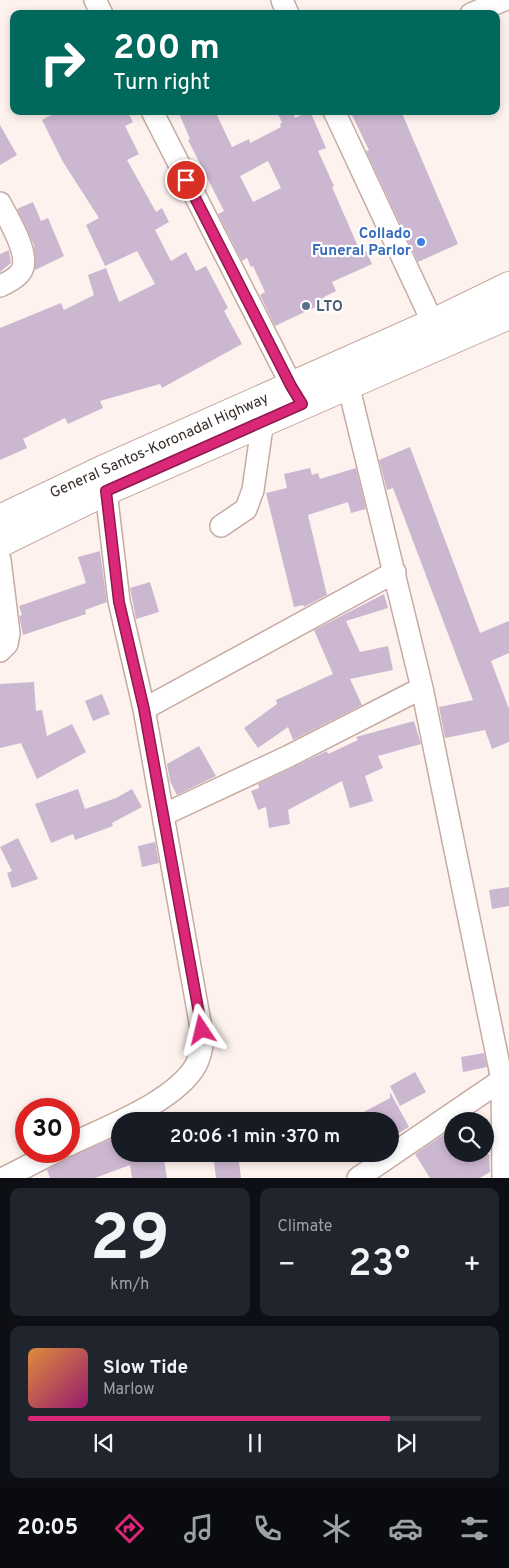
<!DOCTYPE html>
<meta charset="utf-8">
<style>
body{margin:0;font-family:Overpass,sans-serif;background:#20242c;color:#f1f3f6;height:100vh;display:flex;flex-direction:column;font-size:19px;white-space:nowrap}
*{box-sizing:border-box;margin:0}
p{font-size:16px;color:#9ea1a6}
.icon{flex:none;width:28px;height:28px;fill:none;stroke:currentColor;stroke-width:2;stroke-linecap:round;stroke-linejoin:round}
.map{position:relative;height:1178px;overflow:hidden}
.panel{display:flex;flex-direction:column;gap:10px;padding:10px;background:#0d0f14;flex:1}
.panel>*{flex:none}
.banner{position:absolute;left:10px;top:10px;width:490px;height:105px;border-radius:10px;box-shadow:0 2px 8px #0003;background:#00695c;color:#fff;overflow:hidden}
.buttons{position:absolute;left:444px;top:1112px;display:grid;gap:10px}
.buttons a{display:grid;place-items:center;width:50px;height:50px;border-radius:50%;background:#171b24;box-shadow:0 2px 8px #0003;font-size:25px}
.speed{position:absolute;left:15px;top:1098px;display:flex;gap:10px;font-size:25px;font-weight:700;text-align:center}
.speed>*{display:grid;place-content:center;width:65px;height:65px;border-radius:50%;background:#171b24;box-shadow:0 2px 8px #0003;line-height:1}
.speed .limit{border:8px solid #d22;background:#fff;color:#111}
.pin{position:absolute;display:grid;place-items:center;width:42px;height:42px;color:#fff;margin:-21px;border:2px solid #fff;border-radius:50%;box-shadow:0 1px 5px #0007}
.me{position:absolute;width:55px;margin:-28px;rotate:350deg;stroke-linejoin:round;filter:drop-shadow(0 0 4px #0008)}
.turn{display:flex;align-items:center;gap:18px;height:105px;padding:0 20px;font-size:22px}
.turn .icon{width:65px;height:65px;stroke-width:2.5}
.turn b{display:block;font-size:35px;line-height:42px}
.big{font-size:38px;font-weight:600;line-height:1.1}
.panel .widget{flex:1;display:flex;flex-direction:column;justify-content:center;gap:8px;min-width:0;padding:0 18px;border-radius:10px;background:#20242c}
.panel .dial{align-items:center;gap:0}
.dial b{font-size:65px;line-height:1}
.song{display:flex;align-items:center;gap:15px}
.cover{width:60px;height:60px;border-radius:8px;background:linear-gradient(135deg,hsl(30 70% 55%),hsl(320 70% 35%))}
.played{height:5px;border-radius:2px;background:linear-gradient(90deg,#db2777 80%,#363941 80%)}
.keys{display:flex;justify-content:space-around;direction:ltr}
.heat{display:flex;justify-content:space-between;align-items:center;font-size:28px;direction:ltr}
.panel .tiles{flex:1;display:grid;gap:10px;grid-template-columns:1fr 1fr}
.widget:last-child{grid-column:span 2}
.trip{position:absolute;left:111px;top:1112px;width:288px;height:50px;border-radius:25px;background:#171b24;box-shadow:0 2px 8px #0003;font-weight:600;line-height:50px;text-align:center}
.dock{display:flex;height:80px;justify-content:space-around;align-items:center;background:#090b0e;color:#9ea1a6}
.dock .icon{width:35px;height:35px}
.dock .selected{color:#db2777}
.dock b{font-size:22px;color:#f1f3f6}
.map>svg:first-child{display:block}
.building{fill:#ccb7d0;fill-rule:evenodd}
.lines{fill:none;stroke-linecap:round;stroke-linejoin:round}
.minor-casing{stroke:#c6aba2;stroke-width:24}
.highway-casing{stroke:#c6aba2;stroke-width:30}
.minor{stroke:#fff;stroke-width:21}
.highway{stroke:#fff;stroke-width:28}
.route-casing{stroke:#8e194d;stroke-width:12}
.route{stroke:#db2777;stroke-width:9}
.shop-dot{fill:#3f7fe0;stroke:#fff;stroke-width:2}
.service-dot{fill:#5c6f8a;stroke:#fff;stroke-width:2}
.labels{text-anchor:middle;stroke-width:4.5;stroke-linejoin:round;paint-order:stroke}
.shop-label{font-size:15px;font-weight:bold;fill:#366cbe;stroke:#fff;text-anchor:end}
.service-label{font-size:15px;font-weight:bold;fill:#4e5e75;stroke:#fff;text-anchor:start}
.street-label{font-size:15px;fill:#392e2a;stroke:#fff}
</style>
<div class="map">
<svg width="509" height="1178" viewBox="0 0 509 1178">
<rect width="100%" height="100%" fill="#fdf2ee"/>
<path class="building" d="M59,111H127L133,122L125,126L139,154L127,160L156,212L162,208L169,222L155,230L171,261L186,252L196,271L206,266L228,308L224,311L242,344L162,388L160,384L100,401L103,408L68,424L65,418L23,439L27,448L0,460V328L61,303L64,310L94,295L88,275L106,268L119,302L155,284L137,251L105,266L86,225L99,218L63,162L42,120Z
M178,111H215L232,147L249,139L250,143L281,127L280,124L282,123L277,111H293L295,118L310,111L326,148L318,151L334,186L332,187L360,251L365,249L372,264L332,282L336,291L324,297L326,302L275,326L260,295L265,292L253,266L251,267L247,258L242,261L218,214L224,211L188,140L190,139ZM268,161L281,188L253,202L240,176Z
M350,111H401L458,244L418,262L366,151L369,150Z
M0,125L17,155L0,165Z
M33,202L41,221L48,218L64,256L35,270L34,245L17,209Z
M9,250L11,263L0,272V254Z
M410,447L480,633L509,621V653L491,661L509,709V742L492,749L485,730L445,738L439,707L473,700L393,488L387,490L379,460Z
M310,468L312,475L318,473L320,479L356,468L366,509L351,513L348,502L308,515L327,595L304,607L303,605L294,607L266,493L287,488L284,474Z
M100,551L107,602L85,610L86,614L23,635L19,616L22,615L19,606L86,583L78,557Z
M150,582L159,612L136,619L130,588Z
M384,594L388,608L346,621L360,652L388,646L393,670L350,679L362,705L293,740L288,727L258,748L244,728L277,704L276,700L333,674L314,630Z
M34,682L36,711L42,710L47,736L72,724L86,752L37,779L21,743L0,748V684Z
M102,694L110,714L93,721L85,701Z
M414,721L421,744L378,756L383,768L365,776L373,801L350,808L342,781L288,810L290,824L269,828L266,807L258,810L251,791L259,788L258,784L327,751L328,754L358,740L356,737Z
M199,746L216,776L177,795L170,781L167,764Z
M78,789L85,809L116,798L132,789L142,807L112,823L113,826L75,840L73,834L51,843L35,804Z
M18,838L38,879L12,888L7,873L12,871L0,847Z
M155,842L159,863L142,867L138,846Z
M509,887V906L492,909L489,890Z
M484,1053L487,1067L463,1072L461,1057Z
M415,1072L426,1092L400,1106L390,1086Z
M390,1092L409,1127L390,1138V1121H347L390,1098Z
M452,1129V1154H489L490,1172L480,1178H430L415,1154Z
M117,1137L120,1154H163L167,1178H132L130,1165L95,1178H50L47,1170L68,1157Z
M213,1154H238L241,1178H216Z"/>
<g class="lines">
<defs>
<path id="minor" d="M95,0L102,14
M282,0L288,14
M471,14L504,0
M152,111L298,398
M334,111L433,323
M0,203C8,219 33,257 20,273C15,279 7,283 0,286
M343,371L348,384L422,688L502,1080L503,1178
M106,491L119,601L144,709L395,572
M221,526L246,509L253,490L263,420
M0,560L9,633L7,644L0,651
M163,815L289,756L422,688
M69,1145C106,1127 175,1102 196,1065C200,1057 202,1048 203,1039L144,709
M4,1178L57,1151
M358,1178L509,1075"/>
<path id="highway" d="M0,519L102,470L433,323L509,286
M0,543L106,491L509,315"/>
</defs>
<use href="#minor" class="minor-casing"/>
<use href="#highway" class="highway-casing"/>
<use href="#minor" class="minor"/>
<use href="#highway" class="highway"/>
</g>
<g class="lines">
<defs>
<path id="route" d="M186,180L291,386L302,404L106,491L119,602L144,709L202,1030"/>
</defs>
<use href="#route" class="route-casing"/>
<use href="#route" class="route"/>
</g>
<circle class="shop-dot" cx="421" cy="242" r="5"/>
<circle class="service-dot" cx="306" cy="306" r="5"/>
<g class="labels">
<g class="shop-label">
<text x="411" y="238">Collado<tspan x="411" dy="17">Funeral Parlor</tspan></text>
</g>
<g class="service-label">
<text x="316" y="311">LTO</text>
</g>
<g class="street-label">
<text transform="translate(159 445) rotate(-24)" y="5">General Santos-Koronadal Highway</text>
</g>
</g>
</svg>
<div class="buttons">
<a><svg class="icon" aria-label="search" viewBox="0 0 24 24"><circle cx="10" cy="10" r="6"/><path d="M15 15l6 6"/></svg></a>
</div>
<div class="speed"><div class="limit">30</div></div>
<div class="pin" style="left:186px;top:180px;background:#d93025"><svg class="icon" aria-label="arrive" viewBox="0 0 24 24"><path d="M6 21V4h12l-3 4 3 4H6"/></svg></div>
<svg class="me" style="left:202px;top:1030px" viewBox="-20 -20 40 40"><path d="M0-17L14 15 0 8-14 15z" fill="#db2777" stroke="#fff" stroke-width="4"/></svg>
<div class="trip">20:06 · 1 min · 370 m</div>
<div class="banner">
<div class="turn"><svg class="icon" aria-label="right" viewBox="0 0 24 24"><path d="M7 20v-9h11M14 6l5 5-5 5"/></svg><div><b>200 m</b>Turn right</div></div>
</div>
</div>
<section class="panel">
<div class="tiles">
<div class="widget dial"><b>29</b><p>km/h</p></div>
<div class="widget"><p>Climate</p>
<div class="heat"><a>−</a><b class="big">23°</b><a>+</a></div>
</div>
<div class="widget">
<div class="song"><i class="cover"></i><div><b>Slow Tide</b><p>Marlow</p></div></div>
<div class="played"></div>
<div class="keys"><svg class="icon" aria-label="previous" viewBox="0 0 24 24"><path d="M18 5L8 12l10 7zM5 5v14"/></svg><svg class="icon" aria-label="pause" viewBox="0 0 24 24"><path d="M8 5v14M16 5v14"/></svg><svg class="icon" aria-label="next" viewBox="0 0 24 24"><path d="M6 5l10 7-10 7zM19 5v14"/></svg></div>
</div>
</div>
</section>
<nav class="dock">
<b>20:05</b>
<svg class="icon selected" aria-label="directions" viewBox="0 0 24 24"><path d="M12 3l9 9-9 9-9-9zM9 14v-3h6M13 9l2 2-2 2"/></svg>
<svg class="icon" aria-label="music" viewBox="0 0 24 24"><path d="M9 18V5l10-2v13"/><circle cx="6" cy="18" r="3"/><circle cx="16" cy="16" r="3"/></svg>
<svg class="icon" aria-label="phone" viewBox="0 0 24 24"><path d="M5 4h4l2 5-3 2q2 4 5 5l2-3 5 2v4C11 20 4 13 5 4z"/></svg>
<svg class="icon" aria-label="climate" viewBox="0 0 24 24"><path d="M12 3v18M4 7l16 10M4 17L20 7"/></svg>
<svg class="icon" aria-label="car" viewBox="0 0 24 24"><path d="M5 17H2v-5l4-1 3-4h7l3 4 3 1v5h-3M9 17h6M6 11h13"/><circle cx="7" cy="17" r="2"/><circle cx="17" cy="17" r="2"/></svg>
<svg class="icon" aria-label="filters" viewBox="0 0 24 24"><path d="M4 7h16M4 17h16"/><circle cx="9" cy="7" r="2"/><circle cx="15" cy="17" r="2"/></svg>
</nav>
